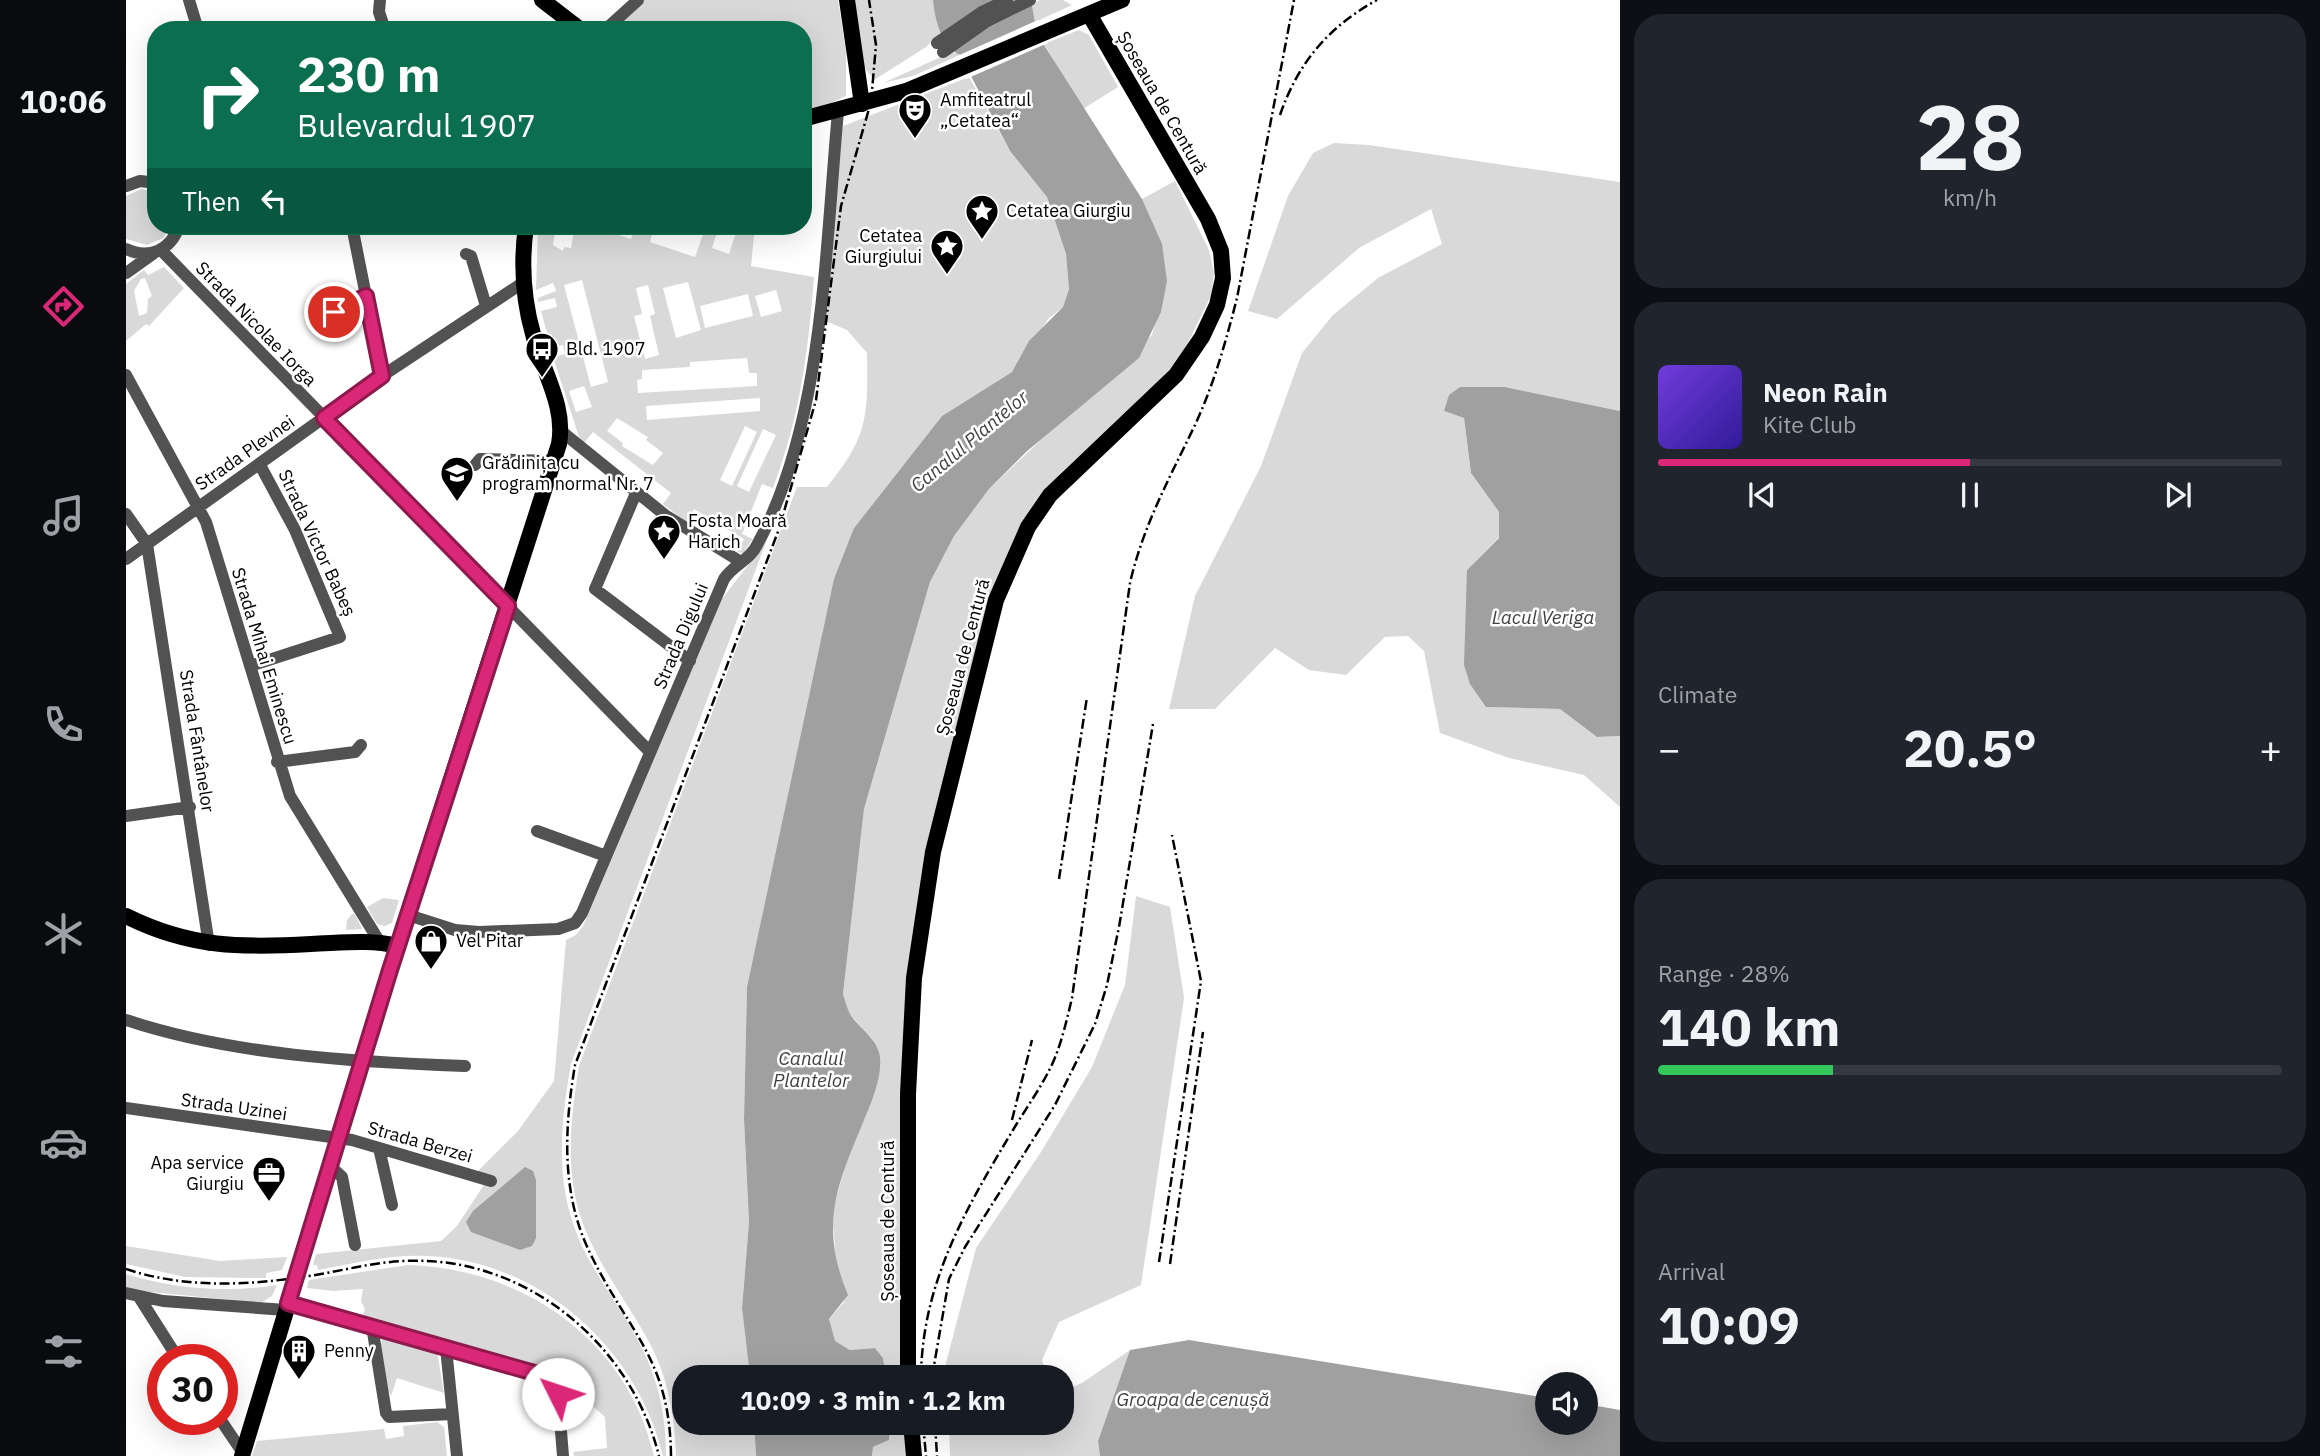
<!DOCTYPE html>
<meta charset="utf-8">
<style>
body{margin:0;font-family:"IBM Plex Sans",sans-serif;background:#20242c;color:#f1f3f6;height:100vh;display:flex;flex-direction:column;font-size:26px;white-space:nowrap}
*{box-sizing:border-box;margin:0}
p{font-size:23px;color:#9ea1a6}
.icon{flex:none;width:38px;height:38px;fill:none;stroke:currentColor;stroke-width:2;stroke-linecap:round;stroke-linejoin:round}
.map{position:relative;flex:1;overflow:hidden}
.panel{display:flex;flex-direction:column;gap:14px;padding:14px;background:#0d0f14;width:700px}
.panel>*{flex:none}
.hud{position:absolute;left:21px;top:21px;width:665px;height:214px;border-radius:28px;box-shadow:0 7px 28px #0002;background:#0b6e4f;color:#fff;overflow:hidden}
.fabs{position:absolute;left:1409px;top:1372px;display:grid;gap:14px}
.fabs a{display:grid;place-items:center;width:63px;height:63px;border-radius:50%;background:#171b24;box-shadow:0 7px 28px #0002;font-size:35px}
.speed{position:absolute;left:21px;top:1344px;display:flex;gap:14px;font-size:35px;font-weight:700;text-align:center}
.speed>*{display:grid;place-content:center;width:91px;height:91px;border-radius:50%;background:#171b24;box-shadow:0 7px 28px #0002;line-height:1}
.speed .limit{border:10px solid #d22;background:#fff;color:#111}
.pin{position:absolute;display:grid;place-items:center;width:60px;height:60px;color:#fff;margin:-30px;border:4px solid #fff;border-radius:50%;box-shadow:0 2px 7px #0007}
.me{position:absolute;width:77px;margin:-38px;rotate:311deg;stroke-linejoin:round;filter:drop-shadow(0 0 5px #0008)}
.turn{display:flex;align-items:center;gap:24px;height:147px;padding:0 35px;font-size:32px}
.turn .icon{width:91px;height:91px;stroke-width:2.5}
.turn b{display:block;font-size:49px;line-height:60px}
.then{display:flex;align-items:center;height:66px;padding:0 35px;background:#0003;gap:14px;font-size:26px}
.big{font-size:52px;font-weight:700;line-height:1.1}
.panel .card{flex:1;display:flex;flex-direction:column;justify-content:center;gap:10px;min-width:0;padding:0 24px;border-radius:28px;background:#20242c}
.panel .dial{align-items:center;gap:0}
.dial b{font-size:91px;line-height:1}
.song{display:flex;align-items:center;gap:21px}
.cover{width:84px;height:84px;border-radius:10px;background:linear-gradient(135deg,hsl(260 70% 55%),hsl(250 70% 35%))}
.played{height:7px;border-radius:4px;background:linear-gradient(90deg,#db2777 50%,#363941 50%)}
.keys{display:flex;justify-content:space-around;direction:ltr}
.heat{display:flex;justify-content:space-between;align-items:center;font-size:38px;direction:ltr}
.charge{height:10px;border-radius:5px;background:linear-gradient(90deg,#34c759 28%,#363941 0)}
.trip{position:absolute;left:546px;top:1365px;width:402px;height:70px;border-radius:28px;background:#171b24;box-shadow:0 7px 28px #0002;font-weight:700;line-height:70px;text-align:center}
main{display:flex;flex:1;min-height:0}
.menu{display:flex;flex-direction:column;width:126px;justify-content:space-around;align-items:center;background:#090b0e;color:#9ea1a6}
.menu .icon{width:49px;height:49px}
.menu .active{color:#db2777}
.menu b{font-size:32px;color:#f1f3f6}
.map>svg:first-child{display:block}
.green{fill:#d9d9d9;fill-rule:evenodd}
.water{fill:#a0a0a0}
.pier{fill:#fff}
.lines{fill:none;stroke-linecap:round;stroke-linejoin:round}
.minor{stroke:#525252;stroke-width:12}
.major{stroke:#000;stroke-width:16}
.rail{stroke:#000;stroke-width:2.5;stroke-dasharray:10 3.5 2 3.5;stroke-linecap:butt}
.route-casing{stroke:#8e194d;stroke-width:18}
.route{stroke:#db2777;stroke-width:12}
.labels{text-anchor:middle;stroke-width:5;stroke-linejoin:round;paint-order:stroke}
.poi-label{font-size:18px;fill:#000;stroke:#fff;text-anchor:start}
.street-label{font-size:18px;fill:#000;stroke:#fff}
.water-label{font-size:19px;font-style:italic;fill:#414141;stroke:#fff}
</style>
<main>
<nav class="menu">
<b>10:06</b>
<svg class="icon active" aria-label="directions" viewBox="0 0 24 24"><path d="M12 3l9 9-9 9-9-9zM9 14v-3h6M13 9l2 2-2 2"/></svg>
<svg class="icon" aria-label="music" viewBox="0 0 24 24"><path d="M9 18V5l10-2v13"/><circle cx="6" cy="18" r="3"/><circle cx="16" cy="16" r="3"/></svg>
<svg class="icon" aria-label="phone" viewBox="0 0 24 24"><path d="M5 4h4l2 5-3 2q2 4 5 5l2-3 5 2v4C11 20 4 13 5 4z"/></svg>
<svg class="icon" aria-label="climate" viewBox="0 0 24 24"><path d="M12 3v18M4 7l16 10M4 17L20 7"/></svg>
<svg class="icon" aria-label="car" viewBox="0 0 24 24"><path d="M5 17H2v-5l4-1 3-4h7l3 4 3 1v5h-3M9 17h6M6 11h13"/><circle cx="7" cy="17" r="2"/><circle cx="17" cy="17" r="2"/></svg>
<svg class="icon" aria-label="filters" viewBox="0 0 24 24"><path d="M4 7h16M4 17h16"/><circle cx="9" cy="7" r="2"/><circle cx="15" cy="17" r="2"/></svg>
</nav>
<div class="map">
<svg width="1494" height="1456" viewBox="0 0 1494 1456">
<rect width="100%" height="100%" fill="#fff"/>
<path class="green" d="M512,0H712L720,51V96L699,106L677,110V30H479Z
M724,0H807L814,33L800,47L748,80L738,67Z
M914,0H937L946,5L909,22L906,4Z
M953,30L963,35L992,87L957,109L918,44Z
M826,52L834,55L787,76L757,83Z
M843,77L884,151L921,197L940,254L943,289L937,307L923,318L886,372L816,416L728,528L621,987L618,1119L623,1222L616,1308L624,1377H558V1423H628L630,1456H550C549,1417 542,1377 523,1342C500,1299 469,1262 454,1215C439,1167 445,1115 453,1066L671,487H701C742,436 742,417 741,353L721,330L695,319L717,126Z
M1208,143L1243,145L1494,182V411L1379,387L1334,388L1318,411L1338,418L1345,473L1373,512V537L1341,570L1360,707L1434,709L1471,737L1494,736V807L1458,775L1383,758L1314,733L1298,651L1282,636L1259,637L1220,675L1183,670L1149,648L1089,709H1043L1069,596L1135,466L1176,353L1207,315L1252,278L1316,244L1305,209L1233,248L1151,319L1122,311L1162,196L1187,153Z
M1049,181L1083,250L1088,273L1085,296L1050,367L938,470L900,520L800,853L777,1377H760L757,1358L749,1348L724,1350L708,1341L703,1319L718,1302V1285L711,1273L706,1212L721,1160L747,1040L723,1013L717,994L738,809L804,582L828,536L863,489L1026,335L1041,281L1016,199Z
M15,189L30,192V226H45L37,238L21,245L0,239V196Z
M412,226H430L427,245L437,251L438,247L445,248L449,226H464L505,239L509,226H528L524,242L569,257L580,226H593L586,248L603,254L612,226H629L625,266L688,277C682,354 674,416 647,488L636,484L616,534L627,539L617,553L611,552L618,539L568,509L560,522L537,504L545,493L467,432L458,443L453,437L427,357L439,354L437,345L425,348L415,311L431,307L429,298L412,302V298L430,291L427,283L410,290ZM456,280L482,382L465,387L438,285ZM562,282L575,330L550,338L537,288ZM522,285L529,314L524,316L533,355L519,359L508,316L516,314L510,288ZM650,290L656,311L635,317L629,296ZM622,294L627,316L579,328L574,306ZM621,358L623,373H631V386L512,393L511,380L516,379V370L564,367V362ZM458,386L466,407L450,412L443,391ZM634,398V411L521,420L520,406ZM491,418L522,437L520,440L537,453L527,465L496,446L497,443L481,431ZM619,426L631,432L606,486L594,480ZM637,429L650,435L623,492L611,486Z
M38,267L58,288L23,326L20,324L0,341V284L18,270L22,275ZM19,278L26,296L22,299L21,313L13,316L8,291L15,279Z
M661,486L445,1064C436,1114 430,1167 445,1217C459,1266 494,1303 516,1348C533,1382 540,1418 540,1456H537C511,1348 415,1262 303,1256C265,1254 229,1263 192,1270L191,1265H187L190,1254L315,1241L331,1226L363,1177L351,1172L392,1131L428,1081L440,940L450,935L457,926L596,599L626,560Z
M1010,896L1044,907L1058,998L1015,1285L933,1322L916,1360L922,1377H821L820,1363L850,1248L915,1152L966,1067L999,985Z
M257,898L273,900L266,923L259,926L251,924L241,907Z
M226,914H229L236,929L220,930L221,920Z
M0,1246L94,1261L161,1257L156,1270L140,1273V1278L59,1277L0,1264Z
M282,1265C397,1268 502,1341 528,1456H448L447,1452L481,1448L479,1417L444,1386L434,1387L235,1320L239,1309L235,1301L237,1289L207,1291L181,1288L183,1280Z
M0,1274C47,1289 102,1293 151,1285L146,1296L135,1303L15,1291L0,1287Z
M257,1336L311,1351L318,1393L271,1378L265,1396C257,1381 251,1352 257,1336Z
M1004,1350L972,1441L974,1456H824L823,1423H936V1391L956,1383Z
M311,1422L318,1427L321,1456H126L131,1441L258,1429L260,1439L278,1436L277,1426Z
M764,1423H780L783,1456H746L747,1447L763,1440Z"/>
<path class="water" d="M807,0H905L909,22L918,45L1016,199L1036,244L1041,281L1035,312L1013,358L900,452L863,489L828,536L804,582L738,809L717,994C719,1000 721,1008 724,1014C733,1028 753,1040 754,1058C756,1080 744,1105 736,1125C709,1189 694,1228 722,1295L703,1319L709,1341L724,1350L749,1348L757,1358L760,1377H624L616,1308L623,1222L618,1119L621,987L708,579L728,528L816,416L886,372L903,341L937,307L943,289L940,254L921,197L884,151L834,55C815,47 809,19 807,0Z
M1334,387H1379L1494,411V736L1471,737L1434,709L1360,707L1344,684L1338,665L1341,570L1373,538V512L1345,473L1338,418L1318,411L1323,395Z
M399,1167L407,1171L410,1180V1238L406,1246L394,1250L345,1232L340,1222L347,1211Z
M1063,1340L1421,1398V1423H1460V1404L1494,1410V1456H974L972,1441L1004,1350Z
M628,1423H764L763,1440L747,1447L746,1456H630Z"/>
<path class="pier" d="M912,20L922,43L840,79L829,57Z"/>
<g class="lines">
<path class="minor" d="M63,0L72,30
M254,0L253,12L259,30
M479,30L512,0
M811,43L856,12L881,0
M817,52L861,21L904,0
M0,186L14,181L30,183
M226,226L256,376
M0,249C23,260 45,250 53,226
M35,250L524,752
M340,254L345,256L360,306
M0,273L28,253
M208,312L240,296
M0,375L80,522L164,796L253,941
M435,431L539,515L615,562
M349,465L354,459L428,461
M510,493L469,589L564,661
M0,514L21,544L83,945
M0,559L256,376L398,282
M124,666L214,637L169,530L134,465
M151,762L229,752L235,745
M0,816L64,807
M411,831L480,856
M282,915L329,930L353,932L432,929L449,923L456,913L598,579C607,565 624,560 631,545C698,422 699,250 712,112
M0,1020C105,1055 229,1062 339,1066
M0,1108L226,1140L365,1181
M253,1148L266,1205
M204,1166L216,1177L229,1245
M0,1293L37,1301L160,1310
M13,1297L53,1360
M162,1303L425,1379L432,1394L437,1456
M246,1326L260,1413L263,1417L326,1414
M320,1348L331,1456
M94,1419L117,1453"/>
<path class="major" d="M416,0L455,30
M721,0L736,104
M677,119L780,91L996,0
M0,916C64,948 116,948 185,944C215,943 243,939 272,946
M782,1377V1094L788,978L807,852L870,600L902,527L924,495L1050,375L1076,337L1091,305L1097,278L1095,251L1082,219L963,14
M785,1423L788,1456
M116,1456L264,969L433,444C440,405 416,371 407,334C397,299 395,262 400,226"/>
<path class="rail" d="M1154,115C1172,63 1202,27 1251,0
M933,879L961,697
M886,1120L906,1040
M1033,1262L1075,981L1046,835
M1044,1264L1077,1032
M0,1269C63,1290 131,1285 195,1274C223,1269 250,1262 279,1261C398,1255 505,1343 533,1456
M795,1377C796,1281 842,1205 890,1125C903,1104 918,1083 928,1060C936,1041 941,1019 946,998L1004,583C1017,526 1044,477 1069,425C1088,384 1100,341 1111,298L1168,0
M806,1377L823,1279L839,1247L929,1105L969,1024L981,985L993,927L1027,724
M797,1423L800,1456
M809,1423L811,1456
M545,1456C544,1359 503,1333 465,1255C435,1195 438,1130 449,1065L653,529L690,400L715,206L745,102L750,45L743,0"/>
</g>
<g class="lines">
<defs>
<path id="route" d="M208,312L240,296L256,376L198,418L382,606L264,970L162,1303L419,1376L429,1382L432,1394"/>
</defs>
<use href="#route" class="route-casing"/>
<use href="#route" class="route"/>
</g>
<defs>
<symbol id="theatre-pin" viewBox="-11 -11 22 30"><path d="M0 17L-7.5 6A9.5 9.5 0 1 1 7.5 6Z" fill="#000" stroke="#fff"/><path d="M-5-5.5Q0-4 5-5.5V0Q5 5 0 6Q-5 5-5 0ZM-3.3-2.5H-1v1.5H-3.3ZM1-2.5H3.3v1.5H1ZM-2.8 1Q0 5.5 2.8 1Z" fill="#fff"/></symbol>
<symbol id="sight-pin" viewBox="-11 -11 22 30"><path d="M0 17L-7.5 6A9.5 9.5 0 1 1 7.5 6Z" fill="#000" stroke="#fff"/><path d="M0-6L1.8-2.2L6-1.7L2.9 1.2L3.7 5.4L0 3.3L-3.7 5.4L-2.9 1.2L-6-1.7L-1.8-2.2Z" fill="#fff"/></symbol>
<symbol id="bus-pin" viewBox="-11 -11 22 30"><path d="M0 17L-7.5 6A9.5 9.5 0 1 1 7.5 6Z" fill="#000" stroke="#fff"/><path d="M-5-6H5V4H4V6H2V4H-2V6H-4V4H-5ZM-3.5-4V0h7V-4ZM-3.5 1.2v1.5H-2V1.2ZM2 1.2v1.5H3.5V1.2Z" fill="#fff"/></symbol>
<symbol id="school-pin" viewBox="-11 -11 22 30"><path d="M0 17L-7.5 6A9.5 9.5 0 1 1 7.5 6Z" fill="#000" stroke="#fff"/><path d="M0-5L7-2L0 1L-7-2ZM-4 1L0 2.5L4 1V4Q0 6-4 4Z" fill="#fff"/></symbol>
<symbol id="shop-pin" viewBox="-11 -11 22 30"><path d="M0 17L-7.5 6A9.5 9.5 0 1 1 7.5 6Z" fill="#000" stroke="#fff"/><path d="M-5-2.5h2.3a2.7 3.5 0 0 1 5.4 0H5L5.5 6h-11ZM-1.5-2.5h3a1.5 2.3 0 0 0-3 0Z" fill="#fff"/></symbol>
<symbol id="office-pin" viewBox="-11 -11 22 30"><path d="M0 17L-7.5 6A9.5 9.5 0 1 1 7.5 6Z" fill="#000" stroke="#fff"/><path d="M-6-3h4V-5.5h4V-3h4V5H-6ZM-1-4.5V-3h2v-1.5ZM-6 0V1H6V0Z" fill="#fff"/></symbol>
<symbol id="building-pin" viewBox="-11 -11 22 30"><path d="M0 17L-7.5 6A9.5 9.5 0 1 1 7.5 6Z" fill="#000" stroke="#fff"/><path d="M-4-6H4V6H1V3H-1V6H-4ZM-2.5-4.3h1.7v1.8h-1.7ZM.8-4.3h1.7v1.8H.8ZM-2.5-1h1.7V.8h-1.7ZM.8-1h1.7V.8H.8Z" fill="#fff"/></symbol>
</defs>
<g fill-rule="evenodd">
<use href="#theatre-pin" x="770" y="91" width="38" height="52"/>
<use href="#sight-pin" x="837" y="192" width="38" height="52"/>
<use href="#sight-pin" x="802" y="227" width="38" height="52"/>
<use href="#bus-pin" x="397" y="330" width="38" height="52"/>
<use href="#school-pin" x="312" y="454" width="38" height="52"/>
<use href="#sight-pin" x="519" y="512" width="38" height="52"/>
<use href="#shop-pin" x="286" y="922" width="38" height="52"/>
<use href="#office-pin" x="124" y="1154" width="38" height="52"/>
<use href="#building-pin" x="154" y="1332" width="38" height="52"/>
</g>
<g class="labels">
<g class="poi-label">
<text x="814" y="106">Amfiteatrul<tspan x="814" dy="21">„Cetatea“</tspan></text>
<text x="880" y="217">Cetatea Giurgiu</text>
<text x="796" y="242" text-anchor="end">Cetatea<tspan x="796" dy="21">Giurgiului</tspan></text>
<text x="440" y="355">Bld. 1907</text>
<text x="356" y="469">Grădinița cu<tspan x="356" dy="21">program normal Nr. 7</tspan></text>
<text x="562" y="527">Fosta Moară<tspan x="562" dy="21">Harich</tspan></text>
<text x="330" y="947">Vel Pitar</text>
<text x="118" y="1169" text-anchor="end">Apa service<tspan x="118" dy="21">Giurgiu</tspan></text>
<text x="198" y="1357">Penny</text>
</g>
<g class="street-label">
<text transform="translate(1036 103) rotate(60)" y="6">Șoseaua de Centură</text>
<text transform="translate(130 324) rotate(46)" y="6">Strada Nicolae Iorga</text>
<text transform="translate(119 453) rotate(-35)" y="6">Strada Plevnei</text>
<text transform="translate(191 543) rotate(65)" y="6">Strada Victor Babeș</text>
<text transform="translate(555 636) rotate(-67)" y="6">Strada Digului</text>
<text transform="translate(138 656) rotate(73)" y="6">Strada Mihai Eminescu</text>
<text transform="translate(837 657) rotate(-75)" y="6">Șoseaua de Centură</text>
<text transform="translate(71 741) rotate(81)" y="6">Strada Fântânelor</text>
<text transform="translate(108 1107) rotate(8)" y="6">Strada Uzinei</text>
<text transform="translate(294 1142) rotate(16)" y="6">Strada Berzei</text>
<text transform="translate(762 1221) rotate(-90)" y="6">Șoseaua de Centură</text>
</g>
<g class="water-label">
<text transform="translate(843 441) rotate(-40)" y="7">Canalul Plantelor</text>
<text x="1417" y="624">Lacul Veriga</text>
<text x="685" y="1065">Canalul<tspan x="685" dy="22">Plantelor</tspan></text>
<text x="1067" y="1406">Groapa de cenușă</text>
</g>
</g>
</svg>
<div class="fabs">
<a><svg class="icon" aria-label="sound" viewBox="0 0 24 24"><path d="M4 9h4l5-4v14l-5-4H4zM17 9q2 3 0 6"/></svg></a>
</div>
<div class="speed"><div class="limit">30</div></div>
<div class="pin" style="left:208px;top:312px;background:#d93025"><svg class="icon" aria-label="arrive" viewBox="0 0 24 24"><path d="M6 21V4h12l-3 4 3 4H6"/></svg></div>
<svg class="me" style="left:432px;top:1394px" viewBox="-20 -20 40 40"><circle r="19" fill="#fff"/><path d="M0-13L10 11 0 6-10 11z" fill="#db2777"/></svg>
<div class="trip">10:09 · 3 min · 1.2 km</div>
<div class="hud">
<div class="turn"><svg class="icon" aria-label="right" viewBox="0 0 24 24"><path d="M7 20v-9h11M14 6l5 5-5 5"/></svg><div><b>230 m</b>Bulevardul 1907</div></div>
<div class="then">Then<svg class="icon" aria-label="left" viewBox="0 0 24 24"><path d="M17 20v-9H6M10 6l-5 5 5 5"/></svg></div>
</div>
</div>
<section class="panel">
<div class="card dial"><b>28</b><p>km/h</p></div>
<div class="card">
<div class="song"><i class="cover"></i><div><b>Neon Rain</b><p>Kite Club</p></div></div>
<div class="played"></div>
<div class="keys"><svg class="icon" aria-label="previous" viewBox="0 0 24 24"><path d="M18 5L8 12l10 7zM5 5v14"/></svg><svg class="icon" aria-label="pause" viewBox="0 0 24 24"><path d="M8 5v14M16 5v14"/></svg><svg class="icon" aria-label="next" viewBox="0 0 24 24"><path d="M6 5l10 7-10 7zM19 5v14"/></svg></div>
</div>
<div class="card"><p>Climate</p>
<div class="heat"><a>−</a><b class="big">20.5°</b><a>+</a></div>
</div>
<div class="card"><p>Range · 28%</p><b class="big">140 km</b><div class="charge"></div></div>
<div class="card"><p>Arrival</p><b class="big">10:09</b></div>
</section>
</main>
